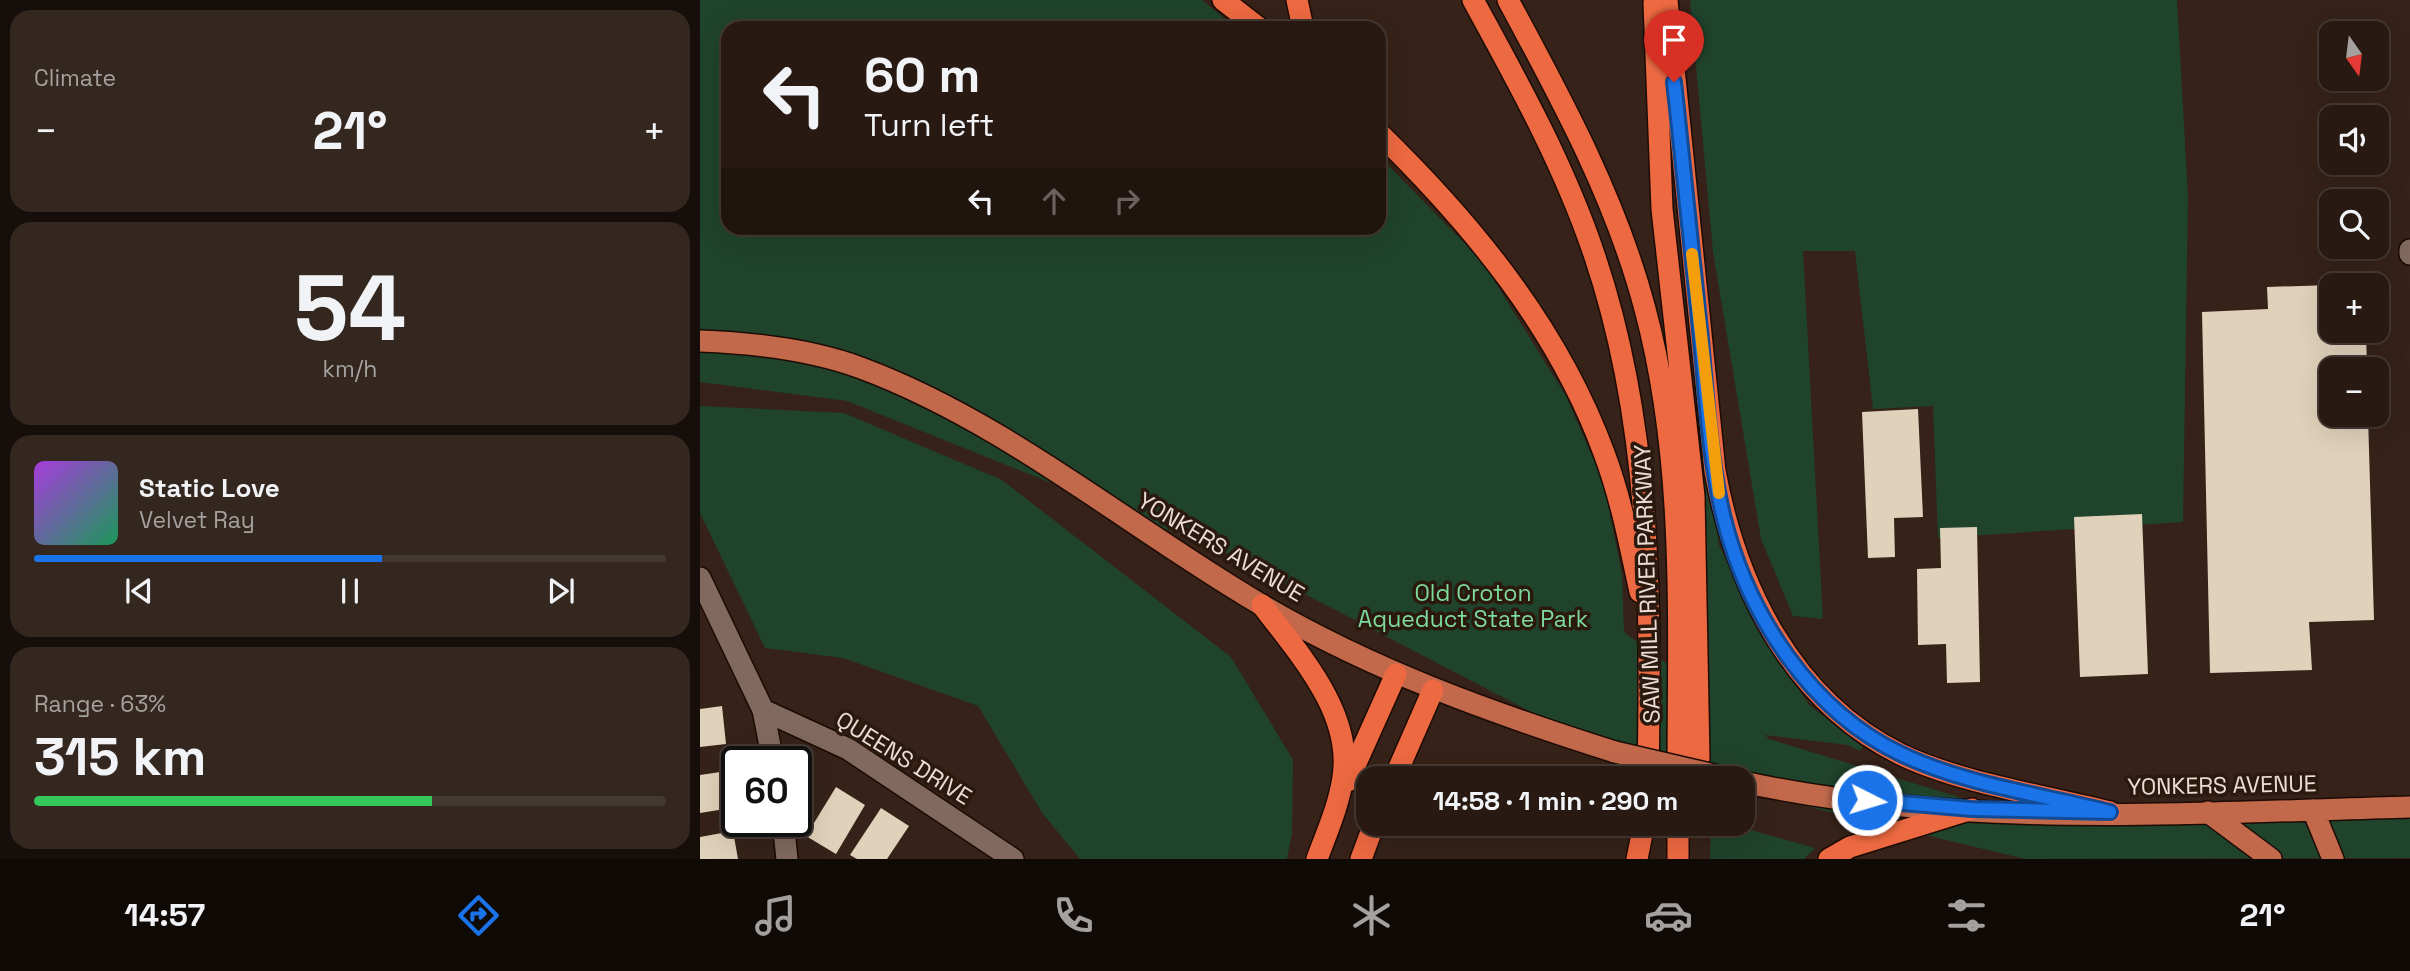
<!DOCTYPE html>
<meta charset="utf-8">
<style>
body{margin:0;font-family:"Space Grotesk",sans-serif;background:#342720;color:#f1f3f6;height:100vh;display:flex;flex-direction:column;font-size:26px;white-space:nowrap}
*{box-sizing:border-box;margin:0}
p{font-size:23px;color:#a5a19f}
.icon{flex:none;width:38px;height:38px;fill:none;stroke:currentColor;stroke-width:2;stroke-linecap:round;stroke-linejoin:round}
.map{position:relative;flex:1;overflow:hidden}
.details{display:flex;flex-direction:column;gap:10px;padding:10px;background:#160e0a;width:700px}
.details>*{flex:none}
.banner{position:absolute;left:21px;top:21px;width:665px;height:214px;border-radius:21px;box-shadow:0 7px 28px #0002,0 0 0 2px #443832;background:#281a12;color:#f1f3f6;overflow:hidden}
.needle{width:46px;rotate:166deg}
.buttons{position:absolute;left:1619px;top:21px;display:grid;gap:14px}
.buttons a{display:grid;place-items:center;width:70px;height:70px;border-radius:14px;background:#281a12;box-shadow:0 7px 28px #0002,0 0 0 2px #443832;font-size:35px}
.speed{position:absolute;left:21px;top:746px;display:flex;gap:14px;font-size:35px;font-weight:700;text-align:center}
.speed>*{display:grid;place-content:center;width:91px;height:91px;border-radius:50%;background:#281a12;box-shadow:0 7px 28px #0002,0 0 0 2px #443832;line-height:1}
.speed .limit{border:4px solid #111;border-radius:10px;background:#fff;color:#111}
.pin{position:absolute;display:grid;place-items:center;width:60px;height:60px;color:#fff;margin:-72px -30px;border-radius:50% 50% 50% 0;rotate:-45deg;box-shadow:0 0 7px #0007}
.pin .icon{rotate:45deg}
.me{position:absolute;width:77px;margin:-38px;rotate:95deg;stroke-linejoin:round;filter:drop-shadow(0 0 5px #0008)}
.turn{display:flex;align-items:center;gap:24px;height:147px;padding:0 28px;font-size:32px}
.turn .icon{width:91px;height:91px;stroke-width:2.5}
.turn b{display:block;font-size:49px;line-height:60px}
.lanes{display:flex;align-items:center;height:66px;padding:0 28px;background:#0003;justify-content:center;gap:35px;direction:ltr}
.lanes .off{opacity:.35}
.big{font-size:52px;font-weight:700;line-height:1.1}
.details .tile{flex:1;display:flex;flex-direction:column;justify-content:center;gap:10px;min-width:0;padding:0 24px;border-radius:21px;background:#342720}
.details .dial{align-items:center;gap:0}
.dial b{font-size:91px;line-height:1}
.song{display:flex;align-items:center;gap:21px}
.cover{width:84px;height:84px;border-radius:10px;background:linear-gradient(135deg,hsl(280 70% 55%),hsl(150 70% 35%))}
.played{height:7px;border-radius:4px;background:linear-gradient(90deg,#1a73e8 55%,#443832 55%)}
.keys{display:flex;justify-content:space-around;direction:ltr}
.heat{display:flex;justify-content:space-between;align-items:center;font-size:38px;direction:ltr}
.charge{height:10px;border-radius:5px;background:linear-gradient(90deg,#34c759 63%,#443832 0)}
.trip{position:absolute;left:656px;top:766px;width:399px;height:70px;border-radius:21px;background:#281a12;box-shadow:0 7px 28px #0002,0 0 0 2px #443832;font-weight:700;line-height:70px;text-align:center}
.tab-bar{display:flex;height:112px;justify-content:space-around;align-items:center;background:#100a07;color:#a5a19f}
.tab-bar .icon{width:49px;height:49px}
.tab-bar .on{color:#1a73e8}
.tab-bar b{font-size:32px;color:#f1f3f6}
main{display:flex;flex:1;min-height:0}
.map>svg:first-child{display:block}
.green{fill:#20432c}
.building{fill:#e0d1ba}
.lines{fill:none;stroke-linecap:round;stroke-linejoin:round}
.minor-casing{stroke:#1d0b03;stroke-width:24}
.major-casing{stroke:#1d0b03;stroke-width:24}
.highway-casing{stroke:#1d0b03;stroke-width:24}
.minor{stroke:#81695d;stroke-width:21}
.major{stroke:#c2694c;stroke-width:21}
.highway{stroke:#ed6941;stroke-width:21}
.major-bridge-casing{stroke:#1d0b03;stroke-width:24;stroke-linecap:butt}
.major-bridge{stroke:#c2694c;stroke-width:21}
.route-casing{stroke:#114b97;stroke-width:18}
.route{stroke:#1a73e8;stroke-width:12}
.slow{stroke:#f59e0b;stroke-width:12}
.labels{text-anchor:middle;stroke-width:7;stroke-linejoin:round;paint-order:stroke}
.street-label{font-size:23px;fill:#ebddd6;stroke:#2c190e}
.park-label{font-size:23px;fill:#7cda9d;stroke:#2c190e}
</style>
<main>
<section class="details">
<div class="tile"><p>Climate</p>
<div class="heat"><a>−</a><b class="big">21°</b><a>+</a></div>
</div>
<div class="tile dial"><b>54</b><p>km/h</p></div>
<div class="tile">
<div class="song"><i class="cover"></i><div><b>Static Love</b><p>Velvet Ray</p></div></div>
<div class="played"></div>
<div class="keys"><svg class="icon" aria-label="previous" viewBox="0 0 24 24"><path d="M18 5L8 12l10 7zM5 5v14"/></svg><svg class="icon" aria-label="pause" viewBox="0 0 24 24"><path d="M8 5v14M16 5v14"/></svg><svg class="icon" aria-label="next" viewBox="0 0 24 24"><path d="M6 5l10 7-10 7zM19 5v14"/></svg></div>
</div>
<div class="tile"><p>Range · 63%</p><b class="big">315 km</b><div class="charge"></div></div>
</section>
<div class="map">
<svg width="1710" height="859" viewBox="0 0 1710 859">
<rect width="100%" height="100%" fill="#362218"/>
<path class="green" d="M0,0H502L536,28H28V228H679V156L782,261L866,396L904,484L922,575L924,632L1005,692L1002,440L1019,545L1056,624L1109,705L1163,747L1160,751L1147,745L1065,735L1069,739L1301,810L1710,802V858L1325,859L1043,791V779H994L929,763L528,554L147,401L0,382Z
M990,0H1477L1488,197L1483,522L1238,538L1233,406L1173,409L1155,251H1103L1123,619L1093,616L1061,539L1013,252Z
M0,406L144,413L302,480L531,657L593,760L592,833L587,859H380L343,814L278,706L143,658L65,648L0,513Z
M1011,824H1029L1115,848L1104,859H1010Z"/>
<path class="building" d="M1631,285V331H1666L1667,369H1631V415H1668L1674,620L1609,622L1612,670L1510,673L1502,312L1568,309L1567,287Z
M1218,409L1223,517L1194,518L1195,557L1168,558L1162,412Z
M1442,514L1448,674L1380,677L1374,517Z
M1277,527L1280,682L1247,683L1246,644L1218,645L1217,569L1241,568L1240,528Z
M22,706L26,744L0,747V709Z
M34,770L37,795L30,796L31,808L0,813V775Z
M136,787L165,805L136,854L106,836Z
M181,808L209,826L187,859H157L150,855Z
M33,831L38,859H0V837Z"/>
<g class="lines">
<defs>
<path id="minor" d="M1710,250V254
M0,578L63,710L73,761
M63,710L148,749L313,859
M83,821L87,859"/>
<path id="major" d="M0,341C54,343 110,349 161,368C304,421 429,527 560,604C672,670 792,713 915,752
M1043,782C1258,829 1492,813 1710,807
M1613,810L1633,859
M1508,812L1571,859"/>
<path id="highway" d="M523,0L559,28
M597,0L603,28
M773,0C818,82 864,165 894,254C952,425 951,600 948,779
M808,0C862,100 916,199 945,309C986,462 978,622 978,779
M967,0L1015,471C1036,585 1091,700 1200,754C1257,782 1346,796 1410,812
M954,3L962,209L994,496L999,758L993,779
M679,133C773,225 858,328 904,453C921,498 930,546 940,592
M562,605C598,653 653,712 643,777C639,805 627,832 617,859
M694,779L733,690
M648,781L696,674
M661,859L674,824
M937,859L944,824
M978,859V824
M1129,859L1150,847L1272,809"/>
</defs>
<use href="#minor" class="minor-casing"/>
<use href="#major" class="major-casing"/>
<use href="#highway" class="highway-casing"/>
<use href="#minor" class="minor"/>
<use href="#major" class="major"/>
<use href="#highway" class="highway"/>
<defs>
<path id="major-bridge" d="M915,752L1023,777"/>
</defs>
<use href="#major-bridge" class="major-bridge-casing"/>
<use href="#major-bridge" class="major-bridge"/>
</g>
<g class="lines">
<defs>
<path id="route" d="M974,82C983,161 991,240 999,320C1006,386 1008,455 1024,519C1048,614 1110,711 1201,754C1263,784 1343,795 1410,812L1272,809L1167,800"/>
</defs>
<use href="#route" class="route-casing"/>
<use href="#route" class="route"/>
<path class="slow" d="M992,254L1019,493"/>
</g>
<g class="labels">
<g class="street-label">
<text transform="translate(521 547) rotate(31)" y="8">YONKERS AVENUE</text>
<text transform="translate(947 584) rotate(-92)" y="8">SAW MILL RIVER PARKWAY</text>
<text transform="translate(204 758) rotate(32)" y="8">QUEENS DRIVE</text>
<text transform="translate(1522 785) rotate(-1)" y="8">YONKERS AVENUE</text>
</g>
<g class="park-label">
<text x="773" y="601">Old Croton<tspan x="773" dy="26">Aqueduct State Park</tspan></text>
</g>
</g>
</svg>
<div class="buttons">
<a><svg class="needle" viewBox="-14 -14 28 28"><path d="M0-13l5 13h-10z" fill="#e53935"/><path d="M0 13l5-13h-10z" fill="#a5a19f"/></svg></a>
<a><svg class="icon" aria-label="sound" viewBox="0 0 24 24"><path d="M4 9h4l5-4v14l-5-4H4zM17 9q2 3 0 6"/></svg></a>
<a><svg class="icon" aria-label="search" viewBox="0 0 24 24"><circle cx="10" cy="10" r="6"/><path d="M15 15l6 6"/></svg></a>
<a>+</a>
<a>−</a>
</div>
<div class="speed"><div class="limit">60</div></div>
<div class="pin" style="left:974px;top:82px;background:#d93025"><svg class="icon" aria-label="arrive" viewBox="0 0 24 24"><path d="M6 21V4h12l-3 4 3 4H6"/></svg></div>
<svg class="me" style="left:1167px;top:800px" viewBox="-20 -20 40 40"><circle r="17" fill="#1a73e8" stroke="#fff" stroke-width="3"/><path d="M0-11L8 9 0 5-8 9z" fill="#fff"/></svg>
<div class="trip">14:58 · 1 min · 290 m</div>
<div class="banner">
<div class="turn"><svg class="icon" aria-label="left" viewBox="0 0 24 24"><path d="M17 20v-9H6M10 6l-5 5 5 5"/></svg><div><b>60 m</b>Turn left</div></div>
<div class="lanes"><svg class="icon" aria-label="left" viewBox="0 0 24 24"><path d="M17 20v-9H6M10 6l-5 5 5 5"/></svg><svg class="icon off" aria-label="ahead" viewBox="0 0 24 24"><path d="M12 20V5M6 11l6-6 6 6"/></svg><svg class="icon off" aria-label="right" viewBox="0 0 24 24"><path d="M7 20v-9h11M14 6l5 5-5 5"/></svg></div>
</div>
</div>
</main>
<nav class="tab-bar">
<b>14:57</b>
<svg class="icon on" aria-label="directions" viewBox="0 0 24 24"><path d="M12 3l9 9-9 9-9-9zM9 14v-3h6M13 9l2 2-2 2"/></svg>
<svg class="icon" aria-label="music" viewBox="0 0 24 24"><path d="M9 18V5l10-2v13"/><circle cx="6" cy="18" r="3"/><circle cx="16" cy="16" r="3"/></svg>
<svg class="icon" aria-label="phone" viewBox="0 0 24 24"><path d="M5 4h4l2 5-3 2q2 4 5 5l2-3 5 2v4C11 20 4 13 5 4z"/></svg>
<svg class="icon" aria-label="climate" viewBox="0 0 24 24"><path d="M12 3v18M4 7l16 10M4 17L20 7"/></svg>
<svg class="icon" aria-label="car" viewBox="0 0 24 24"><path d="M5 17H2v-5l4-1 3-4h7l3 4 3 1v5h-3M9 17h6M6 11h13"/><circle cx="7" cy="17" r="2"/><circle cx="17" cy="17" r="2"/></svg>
<svg class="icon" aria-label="filters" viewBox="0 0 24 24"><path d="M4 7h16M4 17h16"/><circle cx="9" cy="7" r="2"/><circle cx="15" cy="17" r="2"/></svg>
<b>21°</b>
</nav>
